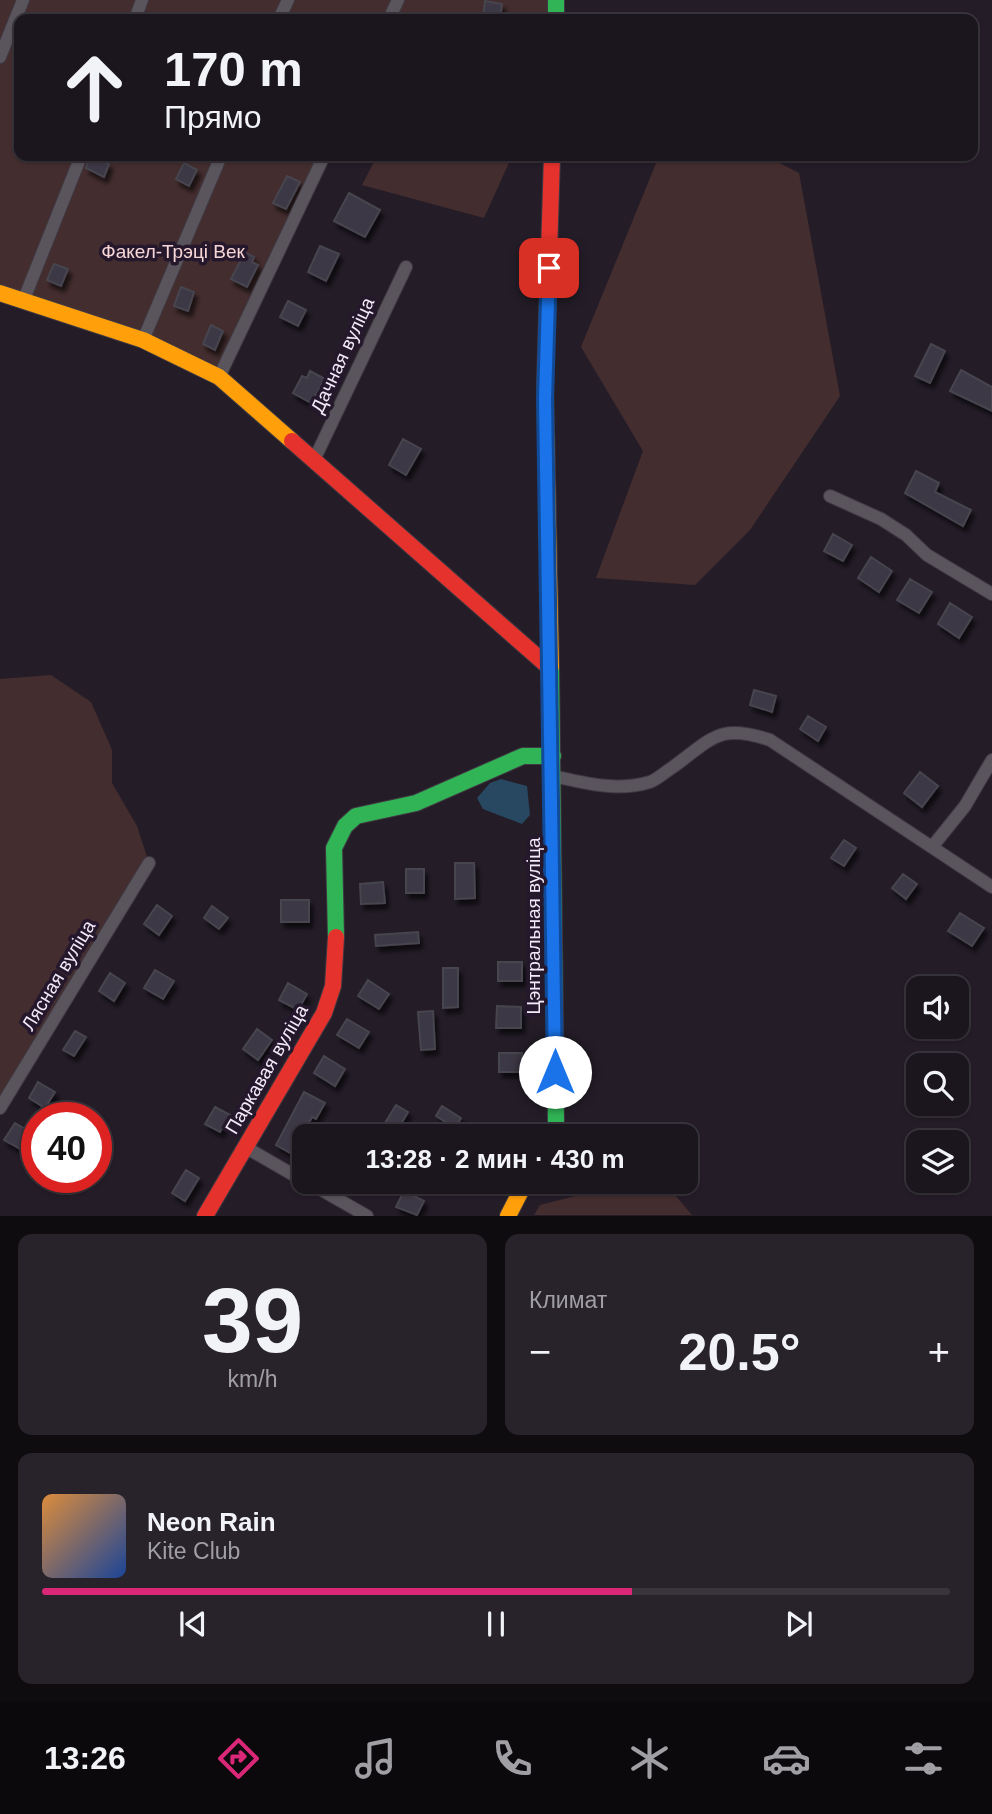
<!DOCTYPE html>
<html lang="ru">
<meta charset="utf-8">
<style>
body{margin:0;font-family:Helvetica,sans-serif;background:#28232b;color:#f1f3f6;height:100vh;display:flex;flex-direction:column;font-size:26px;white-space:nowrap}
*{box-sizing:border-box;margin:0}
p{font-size:23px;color:#a09fa4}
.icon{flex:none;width:38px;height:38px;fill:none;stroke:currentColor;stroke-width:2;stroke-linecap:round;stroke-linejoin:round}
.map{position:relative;height:1216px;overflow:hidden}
.panel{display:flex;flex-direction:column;gap:18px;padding:18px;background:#0f0c10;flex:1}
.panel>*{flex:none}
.top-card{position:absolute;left:14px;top:14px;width:964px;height:147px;border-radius:14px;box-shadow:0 2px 5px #0004,0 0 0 2px #39353c;background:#1b161e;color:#f1f3f6;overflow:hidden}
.controls{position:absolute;left:906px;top:976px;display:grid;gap:14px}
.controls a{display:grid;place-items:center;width:63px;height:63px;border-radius:14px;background:#1b161e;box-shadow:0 2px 5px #0004,0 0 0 2px #39353c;font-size:35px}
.speed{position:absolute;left:21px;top:1102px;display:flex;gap:14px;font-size:35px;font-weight:700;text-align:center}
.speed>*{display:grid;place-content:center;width:91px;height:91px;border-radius:50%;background:#1b161e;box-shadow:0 2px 5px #0004,0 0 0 2px #39353c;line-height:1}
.speed .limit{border:10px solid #d22;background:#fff;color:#111}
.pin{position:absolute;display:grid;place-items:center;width:60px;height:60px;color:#fff;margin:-30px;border-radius:14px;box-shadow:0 4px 10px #0006}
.me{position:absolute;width:77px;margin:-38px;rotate:0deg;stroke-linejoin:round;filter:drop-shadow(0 0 5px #0008)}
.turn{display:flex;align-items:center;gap:24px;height:147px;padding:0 35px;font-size:32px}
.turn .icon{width:91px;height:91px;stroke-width:2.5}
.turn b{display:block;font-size:49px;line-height:60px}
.big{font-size:52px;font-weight:800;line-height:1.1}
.panel .tile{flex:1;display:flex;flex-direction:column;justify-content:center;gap:10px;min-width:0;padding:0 24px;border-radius:14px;background:#28232b}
.panel .dial{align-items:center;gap:0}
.dial b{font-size:91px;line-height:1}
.song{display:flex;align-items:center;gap:21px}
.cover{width:84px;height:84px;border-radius:10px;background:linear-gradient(135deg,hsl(30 70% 55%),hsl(220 70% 35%))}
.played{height:7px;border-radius:4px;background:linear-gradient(90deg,#db2777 65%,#39353c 65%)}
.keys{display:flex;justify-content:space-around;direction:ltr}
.heat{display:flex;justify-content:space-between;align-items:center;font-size:38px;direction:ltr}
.panel .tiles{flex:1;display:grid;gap:18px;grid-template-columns:1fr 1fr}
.tile:last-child{grid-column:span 2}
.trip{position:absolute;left:292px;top:1124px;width:406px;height:70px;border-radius:14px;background:#1b161e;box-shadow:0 2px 5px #0004,0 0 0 2px #39353c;font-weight:800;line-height:70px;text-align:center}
.tab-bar{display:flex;height:112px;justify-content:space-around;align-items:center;background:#0b090c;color:#a09fa4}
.tab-bar .icon{width:49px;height:49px}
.tab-bar .on{color:#db2777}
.tab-bar b{font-size:32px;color:#f1f3f6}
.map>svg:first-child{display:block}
.green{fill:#442d2e}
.water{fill:#284760}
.building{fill:#3d3945;stroke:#46444e;stroke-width:2;filter:url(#shadow)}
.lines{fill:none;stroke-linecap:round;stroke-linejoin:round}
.street-casing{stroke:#3f3942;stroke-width:14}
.fast-casing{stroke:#3f3942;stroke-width:18}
.slow-casing{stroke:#3f3942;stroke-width:18}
.jam-casing{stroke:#3f3942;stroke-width:18}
.street{stroke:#5a555d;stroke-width:12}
.fast{stroke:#30b455;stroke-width:16}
.slow{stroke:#ff9f0a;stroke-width:16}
.jam{stroke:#e5322d;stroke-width:16}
.route-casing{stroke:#114b97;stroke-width:18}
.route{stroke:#1a73e8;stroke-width:12}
.labels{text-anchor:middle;stroke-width:7;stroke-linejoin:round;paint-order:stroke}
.park-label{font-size:19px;fill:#f7d6d5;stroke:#25182d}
.street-label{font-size:19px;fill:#f3eaf9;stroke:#25182d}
</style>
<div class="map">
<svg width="992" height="1216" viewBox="0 0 992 1216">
<defs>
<filter id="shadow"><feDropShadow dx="3.5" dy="5.5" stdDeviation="2" flood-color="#0009"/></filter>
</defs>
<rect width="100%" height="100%" fill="#241d28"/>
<path class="green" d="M0,0H556V19H19V156H324L219,377L0,293Z
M377,156H512L484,218L362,185Z
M659,156H766L799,173L840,396L750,530L695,585L596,578L643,451L581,347Z
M51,675L91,702L112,750V783L137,826L149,863L0,1108V679Z
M634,1181H663L692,1215H534L540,1205Z"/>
<path class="water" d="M501,779L527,786L530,815L522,824L483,809L477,798L490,783Z"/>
<path class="building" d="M485,1L502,4L500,19H483Z
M90,156L109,164L104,177L86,168Z
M184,163L197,170L189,186L176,179Z
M287,176L300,182L286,209L273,203Z
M349,193L380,210L365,237L334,221Z
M320,246L339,254L326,281L308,272Z
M245,252L254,257L252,262L258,265L247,287L231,279Z
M54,264L68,269L61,286L47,280Z
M181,287L194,292L188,311L174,306Z
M288,301L306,310L298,326L280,317Z
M211,325L223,331L215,350L203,344Z
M931,344L945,351L930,383L915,376Z
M961,370L992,387V411L950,391Z
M310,371L325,379L311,403L293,393L302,376L307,378Z
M403,439L421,449L406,475L389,465Z
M916,471L939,483L935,492L971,510L963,526L905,493Z
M833,534L852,545L843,561L824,551Z
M871,557L892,571L879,592L858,578Z
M910,579L932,592L919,613L897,600Z
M950,603L972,617L959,638L938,624Z
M754,690L776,696L772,712L750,705Z
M808,716L826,727L818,741L800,729Z
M920,772L938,786L922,807L904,793Z
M844,840L856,848L844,866L831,858Z
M455,863H474L475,898L455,899Z
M406,869H424V893H406Z
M903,874L917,884L906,899L892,888Z
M383,882L385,903L361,904L360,884Z
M281,900H309V922H281Z
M157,905L172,916L159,935L144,924Z
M212,906L228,918L219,929L204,918Z
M960,913L984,928L972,946L948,931Z
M418,932L419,943L376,946L375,935Z
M498,962H522V981H498Z
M443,968H458V1007L443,1008Z
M155,970L174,981L163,999L144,988Z
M110,973L125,983L114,1001L99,991Z
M368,980L389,994L379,1009L358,996Z
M288,983L307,994L298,1010L279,1000Z
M497,1006L521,1007V1028H496Z
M433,1011L435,1049L421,1050L418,1012Z
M347,1019L369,1032L359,1048L337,1035Z
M257,1029L272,1040L258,1060L243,1049Z
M75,1031L86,1037L74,1056L63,1050Z
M499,1053H522V1072H499Z
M324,1056L345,1069L335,1086L314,1073Z
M38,1082L55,1092L45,1108L29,1098Z
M304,1092L325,1103L316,1119L312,1117L292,1154L276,1145Z
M396,1105L408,1112L394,1136H377Z
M442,1106L461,1118L455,1128L436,1116Z
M215,1107L230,1115L220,1132L205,1124Z
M15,1123L32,1133L22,1150L4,1140Z
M186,1170L199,1178L185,1201L172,1193Z
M404,1191L424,1201L417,1215L396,1207Z"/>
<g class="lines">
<defs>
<path id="street" d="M135,19L142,0
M279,19L288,0
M389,19L398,0
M0,57L23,0
M24,299L81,156
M143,340L221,156
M219,377L324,156
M314,460L406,267
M830,496L881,519L906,535L927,555L992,594
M553,776C585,783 617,792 650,782C658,779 665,772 673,767C713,738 719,723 770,740L992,887
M932,847L965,806L992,760
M0,1108L149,863
M245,1147L304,1181
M306,1181L367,1216"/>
<path id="fast" d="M556,0V19
M336,937L334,848L345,826L356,816L416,803L523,756H553
M550,1136L556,1125L551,667"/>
<path id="slow" d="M0,293L143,340L219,377L292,441
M545,383L551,667
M508,1216L526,1181"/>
<path id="jam" d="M545,383L552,156
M292,441L550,668
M205,1216L324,1013L333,986L336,937"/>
</defs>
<use href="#street" class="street-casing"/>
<use href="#fast" class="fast-casing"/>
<use href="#slow" class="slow-casing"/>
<use href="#jam" class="jam-casing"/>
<use href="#street" class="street"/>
<use href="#fast" class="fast"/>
<use href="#slow" class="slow"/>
<use href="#jam" class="jam"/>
</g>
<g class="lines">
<defs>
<path id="route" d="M549,268L545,399L555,1072"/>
</defs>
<use href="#route" class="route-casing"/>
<use href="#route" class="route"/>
</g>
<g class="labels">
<g class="park-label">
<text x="173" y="258">Факел-Трэці Век</text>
</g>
<g class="street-label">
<text transform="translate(342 355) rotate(-65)" y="7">Дачная вуліца</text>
<text transform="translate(533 926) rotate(-90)" y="7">Цэнтральная вуліца</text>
<text transform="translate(58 975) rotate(-59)" y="7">Лясная вуліца</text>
<text transform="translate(266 1069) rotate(-60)" y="7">Паркавая вуліца</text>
</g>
</g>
</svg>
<div class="controls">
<a><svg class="icon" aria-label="sound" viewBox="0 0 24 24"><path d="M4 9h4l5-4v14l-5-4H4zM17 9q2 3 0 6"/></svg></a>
<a><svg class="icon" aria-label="search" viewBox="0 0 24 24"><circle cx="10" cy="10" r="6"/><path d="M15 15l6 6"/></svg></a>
<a><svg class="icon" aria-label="layers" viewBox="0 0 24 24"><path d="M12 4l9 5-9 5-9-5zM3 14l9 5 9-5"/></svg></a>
</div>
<div class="speed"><div class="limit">40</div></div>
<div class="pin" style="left:549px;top:268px;background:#d93025"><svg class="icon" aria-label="arrive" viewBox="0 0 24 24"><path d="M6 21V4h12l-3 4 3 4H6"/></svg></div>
<svg class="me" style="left:555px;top:1072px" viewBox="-20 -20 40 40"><circle r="19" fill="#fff"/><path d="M0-13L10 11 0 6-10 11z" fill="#1a73e8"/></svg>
<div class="trip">13:28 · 2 мин · 430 m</div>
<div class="top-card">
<div class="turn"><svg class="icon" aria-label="ahead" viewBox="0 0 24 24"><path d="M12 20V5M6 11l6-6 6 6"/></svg><div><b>170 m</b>Прямо</div></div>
</div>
</div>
<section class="panel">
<div class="tiles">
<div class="tile dial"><b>39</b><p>km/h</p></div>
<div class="tile"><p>Климат</p>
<div class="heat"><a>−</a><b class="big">20.5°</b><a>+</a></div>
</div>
<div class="tile">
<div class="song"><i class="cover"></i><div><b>Neon Rain</b><p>Kite Club</p></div></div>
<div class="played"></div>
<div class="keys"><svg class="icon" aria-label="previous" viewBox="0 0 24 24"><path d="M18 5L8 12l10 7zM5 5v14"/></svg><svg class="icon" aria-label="pause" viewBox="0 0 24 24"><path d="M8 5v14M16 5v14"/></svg><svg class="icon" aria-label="next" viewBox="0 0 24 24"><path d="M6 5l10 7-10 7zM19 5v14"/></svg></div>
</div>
</div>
</section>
<nav class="tab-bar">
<b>13:26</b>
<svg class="icon on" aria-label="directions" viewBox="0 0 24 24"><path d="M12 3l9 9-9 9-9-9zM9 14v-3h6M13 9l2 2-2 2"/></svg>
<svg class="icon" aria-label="music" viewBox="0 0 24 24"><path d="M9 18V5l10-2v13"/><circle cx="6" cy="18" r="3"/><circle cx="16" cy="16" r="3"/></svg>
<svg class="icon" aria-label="phone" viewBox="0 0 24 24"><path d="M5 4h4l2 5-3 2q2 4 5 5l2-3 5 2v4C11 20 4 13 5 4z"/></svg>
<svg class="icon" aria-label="climate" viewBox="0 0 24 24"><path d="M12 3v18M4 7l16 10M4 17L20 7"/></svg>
<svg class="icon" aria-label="car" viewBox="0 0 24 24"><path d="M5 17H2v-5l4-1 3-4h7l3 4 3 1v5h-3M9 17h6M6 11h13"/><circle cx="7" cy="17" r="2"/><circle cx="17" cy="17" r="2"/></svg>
<svg class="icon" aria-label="filters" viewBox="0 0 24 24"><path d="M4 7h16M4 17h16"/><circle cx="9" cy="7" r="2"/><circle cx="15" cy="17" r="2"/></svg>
</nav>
